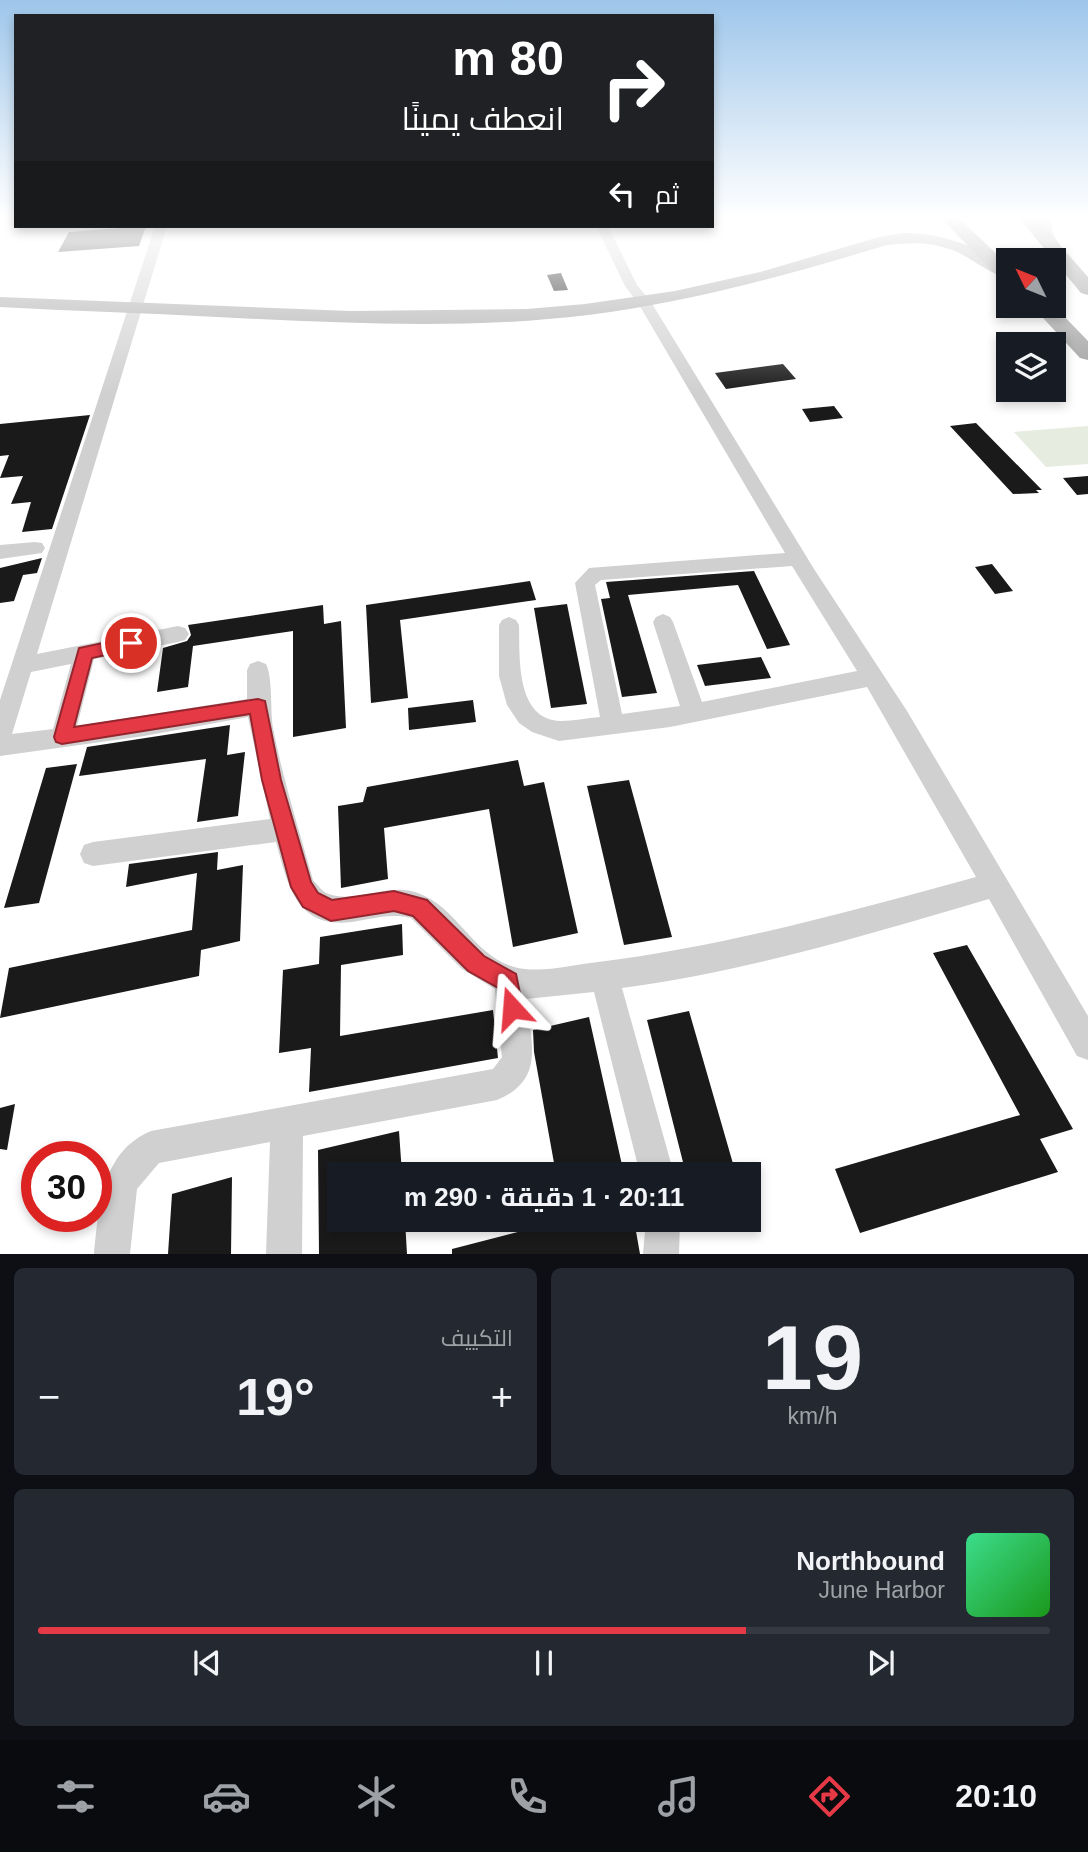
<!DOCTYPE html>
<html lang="ar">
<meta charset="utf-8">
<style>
body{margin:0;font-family:Arial,Cairo,sans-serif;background:#242831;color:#f1f3f6;direction:rtl;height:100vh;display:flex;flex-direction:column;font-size:26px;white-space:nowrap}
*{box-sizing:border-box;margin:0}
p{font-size:23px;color:#9ea1a6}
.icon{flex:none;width:38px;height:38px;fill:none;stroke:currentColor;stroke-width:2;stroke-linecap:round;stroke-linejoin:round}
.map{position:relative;height:1254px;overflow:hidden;direction:ltr}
.sheet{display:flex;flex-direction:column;gap:14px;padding:14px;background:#0d0f14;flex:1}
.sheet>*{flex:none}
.hud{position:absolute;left:14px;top:14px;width:700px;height:214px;border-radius:0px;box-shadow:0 4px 10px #0003;direction:rtl;background:#202124;color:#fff;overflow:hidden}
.needle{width:46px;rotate:313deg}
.fabs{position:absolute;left:996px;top:248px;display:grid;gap:14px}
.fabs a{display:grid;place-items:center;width:70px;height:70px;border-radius:0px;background:#171b24;box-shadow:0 4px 10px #0003;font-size:35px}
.speed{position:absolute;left:21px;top:1141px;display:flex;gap:14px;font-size:35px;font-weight:700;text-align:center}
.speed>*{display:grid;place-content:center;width:91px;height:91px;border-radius:50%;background:#171b24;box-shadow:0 4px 10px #0003;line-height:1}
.speed .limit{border:10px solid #d22;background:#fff;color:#111}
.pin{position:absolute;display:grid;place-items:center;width:60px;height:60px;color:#fff;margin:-30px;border:4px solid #fff;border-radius:50%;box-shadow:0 2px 7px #0007}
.me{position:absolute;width:77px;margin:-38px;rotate:341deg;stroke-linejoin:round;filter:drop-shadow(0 0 5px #0008)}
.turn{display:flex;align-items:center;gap:24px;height:147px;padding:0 35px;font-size:32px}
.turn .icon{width:91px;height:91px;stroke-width:2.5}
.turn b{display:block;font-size:49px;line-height:60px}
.then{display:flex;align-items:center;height:66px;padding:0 35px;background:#0003;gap:14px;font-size:26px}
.big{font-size:52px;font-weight:700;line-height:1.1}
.sheet .widget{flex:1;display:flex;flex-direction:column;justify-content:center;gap:10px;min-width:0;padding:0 24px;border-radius:10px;background:#242831}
.sheet .dial{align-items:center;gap:0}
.dial b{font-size:91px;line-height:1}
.song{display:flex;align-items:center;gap:21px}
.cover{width:84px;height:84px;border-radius:10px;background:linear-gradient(135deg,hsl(150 70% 55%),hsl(120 70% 35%))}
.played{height:7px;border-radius:4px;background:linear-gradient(90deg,#e63946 70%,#363941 70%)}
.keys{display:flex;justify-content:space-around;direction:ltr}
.heat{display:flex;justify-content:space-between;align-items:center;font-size:38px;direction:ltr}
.sheet .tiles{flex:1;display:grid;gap:14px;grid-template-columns:1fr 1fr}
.widget:last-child{grid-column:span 2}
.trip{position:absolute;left:327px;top:1162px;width:434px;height:70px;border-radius:0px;background:#171b24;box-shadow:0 4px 10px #0003;font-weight:700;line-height:70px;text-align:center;direction:rtl}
.menu{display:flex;height:112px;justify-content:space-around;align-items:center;background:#090b0e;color:#9ea1a6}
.menu .icon{width:49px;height:49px}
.menu .current{color:#e63946}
.menu b{font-size:32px;color:#f1f3f6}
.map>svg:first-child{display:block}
.green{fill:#e6ecdf}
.building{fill:#1a1a1a}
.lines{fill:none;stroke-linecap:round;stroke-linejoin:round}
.minor{fill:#d0d0d0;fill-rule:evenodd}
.major{fill:#ababab;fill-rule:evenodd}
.highway{fill:#9a9a9a;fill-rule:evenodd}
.route{fill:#e63946;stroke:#96252e;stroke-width:2}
</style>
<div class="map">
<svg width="1088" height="1254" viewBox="0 0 1088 1254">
<rect width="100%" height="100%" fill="#fff"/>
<path class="green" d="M1088,426V464L1046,467L1014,432Z"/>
<path class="building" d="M146,226L139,246L58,252L69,232Z
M561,273L568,290L554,291L547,275Z
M783,364L796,379L726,389L715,373Z
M834,406L843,418L810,422L802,409Z
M90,415L52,529L22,532L31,502L11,504L23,476L0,478L9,455L0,456V424Z
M976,423L1042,490H1036L1039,493L1013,494L950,426Z
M1088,476V494L1077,495L1063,478Z
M42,558L37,573L23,575L14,601L0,603V568Z
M992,564L1013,591L995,594L975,567Z
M754,571L790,645L767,649L738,585L628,595L657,693L622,697L601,599L610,598L606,582Z
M530,581L536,600L400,620L408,698L371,703L366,605Z
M567,604L587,704L551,708L534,608Z
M323,605L324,624L341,621L346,728L293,737V631L193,646L188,687L157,692L163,648L187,641L191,635L188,625Z
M761,657L771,678L705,686L697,665Z
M473,700L476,722L409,730L408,708Z
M230,725L227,755L245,752L238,816L197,822L206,759L79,776L87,747Z
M518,760L524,786L544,782L578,933L513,947L489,809L384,828L388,879L341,888L338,806L363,802L367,787Z
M77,764L39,903L4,908L46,768Z
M629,780L672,937L624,945L587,786Z
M218,852L217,870L243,865L240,941L201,950L199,976L0,1018L9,968L192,930L197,873L126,887L129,864Z
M402,924L403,955L341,965L340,1036L493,1010L498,1058L309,1092L311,1048L279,1053L283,970L319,964L320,937Z
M967,945L1073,1129L1040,1139L1058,1172L860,1233L835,1169L1020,1115L933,953Z
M689,1011L736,1174H686L647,1020Z
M589,1017L624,1174H556L534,1052L533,1030Z
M15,1104L7,1150L0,1149V1108Z
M399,1131L402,1174H340V1220H405L407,1254H319L318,1150Z
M232,1177L231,1254H168L172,1194Z
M564,1220H634L640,1254H452V1249Z"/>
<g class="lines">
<path class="minor" d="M155,226H167L37,654L178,626L185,628L189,634L185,640L178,642L94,659L77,726L247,699V670L250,664L258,661L266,664C273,678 270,710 273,728C283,780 299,830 313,880C318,885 322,892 329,894C356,904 387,882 418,893C457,907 473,955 514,967C540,974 571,965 598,962C726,946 852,911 976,877L867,687L670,727L559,741L532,732L519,723L507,705L499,676V625L502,620L509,617L516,620L519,625C520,656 515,720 561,721C573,721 587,718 600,717L575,583L589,568L785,553L638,303L625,286L596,226H608L637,285L651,302L814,569L907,711L1088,1016V1060L1077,1056L989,899C869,934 746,972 622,988L674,1174H640L594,992L526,999C531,1041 546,1080 497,1100L303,1136L302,1254H266L270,1142L159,1163L137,1189L130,1254H94C99,1207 101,1152 151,1131L493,1069L502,1057L495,989L462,969L411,918C390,913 373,919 352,922C296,929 288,885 276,842L93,866L84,863L80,854L84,845L93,842L270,819L248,717L144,736L0,756V700ZM792,566L857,671L702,702L673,622L670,617L663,614L656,617L653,622L680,706L622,714L595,585L601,580ZM71,664L53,729L12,734L31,672Z
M35,542L42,543L45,548L42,553L0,559V545Z
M646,1220H680L679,1254H643Z"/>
<path class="major" d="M1034,218H1050L1053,234L1068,258L1066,261H1054L1037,234Z
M902,233C942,233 975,245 1008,267V276C994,278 969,256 953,250C931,242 909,242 887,245C788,275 690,302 588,315C465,330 340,323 217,317C145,313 72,311 0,307V297L351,311L527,309L585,304L675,291L760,272L879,237Z"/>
<path class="highway" d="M941,218H959L1008,265V282L1001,280Z
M1019,218H1036L1088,277V295L1081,293Z
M1032,306H1054L1088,341V360L1080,358Z"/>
</g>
<linearGradient id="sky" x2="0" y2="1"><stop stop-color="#9ec6ea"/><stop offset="0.55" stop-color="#fff"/><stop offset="1" stop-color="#fff" stop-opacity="0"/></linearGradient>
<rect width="1088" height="394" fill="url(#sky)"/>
<path class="route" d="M131,637L140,643L137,648L92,658L74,727L258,699L265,701L281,780L311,882L318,893L332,900L394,891L427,900L484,956L516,974L523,1008L520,1016L512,1020L504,1016L498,988L468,971L413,916L394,911L331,921L303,907L291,887L262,780L250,714L62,744L56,742L54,737L79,648Z"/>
</svg>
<div class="fabs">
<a><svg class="needle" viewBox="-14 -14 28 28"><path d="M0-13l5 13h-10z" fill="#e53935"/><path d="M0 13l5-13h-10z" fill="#9ea1a6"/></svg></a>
<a><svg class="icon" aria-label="layers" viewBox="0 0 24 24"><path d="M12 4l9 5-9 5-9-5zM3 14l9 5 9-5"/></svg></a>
</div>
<div class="speed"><div class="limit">30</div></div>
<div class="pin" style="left:131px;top:643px;background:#d93025"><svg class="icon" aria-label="arrive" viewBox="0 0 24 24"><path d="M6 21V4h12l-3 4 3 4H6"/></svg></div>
<svg class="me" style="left:512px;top:1008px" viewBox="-20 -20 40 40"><path d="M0-17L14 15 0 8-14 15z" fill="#e63946" stroke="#fff" stroke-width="4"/></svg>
<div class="trip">20:11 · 1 دقيقة · 290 m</div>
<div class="hud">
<div class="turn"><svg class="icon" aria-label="right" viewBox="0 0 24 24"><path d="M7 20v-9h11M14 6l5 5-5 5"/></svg><div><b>80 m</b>انعطف يمينًا</div></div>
<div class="then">ثم<svg class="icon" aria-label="left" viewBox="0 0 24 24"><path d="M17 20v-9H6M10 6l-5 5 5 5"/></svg></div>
</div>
</div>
<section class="sheet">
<div class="tiles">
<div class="widget dial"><b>19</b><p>km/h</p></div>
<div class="widget"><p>التكييف</p>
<div class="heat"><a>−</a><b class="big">19°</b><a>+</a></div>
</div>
<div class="widget">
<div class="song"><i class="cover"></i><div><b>Northbound</b><p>June Harbor</p></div></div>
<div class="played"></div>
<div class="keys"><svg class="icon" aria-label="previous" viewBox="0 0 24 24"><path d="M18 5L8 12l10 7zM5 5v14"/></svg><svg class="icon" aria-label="pause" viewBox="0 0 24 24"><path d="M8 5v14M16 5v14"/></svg><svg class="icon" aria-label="next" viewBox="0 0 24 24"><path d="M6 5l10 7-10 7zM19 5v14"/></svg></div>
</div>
</div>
</section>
<nav class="menu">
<b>20:10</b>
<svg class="icon current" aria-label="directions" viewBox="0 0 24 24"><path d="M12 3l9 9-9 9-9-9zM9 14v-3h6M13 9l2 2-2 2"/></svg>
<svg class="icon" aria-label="music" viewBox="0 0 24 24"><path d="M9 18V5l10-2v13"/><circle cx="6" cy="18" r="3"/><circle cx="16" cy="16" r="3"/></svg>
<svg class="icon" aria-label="phone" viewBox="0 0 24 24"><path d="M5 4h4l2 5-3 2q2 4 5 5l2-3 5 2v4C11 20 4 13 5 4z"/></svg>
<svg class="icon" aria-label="climate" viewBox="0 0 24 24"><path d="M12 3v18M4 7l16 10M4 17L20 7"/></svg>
<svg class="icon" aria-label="car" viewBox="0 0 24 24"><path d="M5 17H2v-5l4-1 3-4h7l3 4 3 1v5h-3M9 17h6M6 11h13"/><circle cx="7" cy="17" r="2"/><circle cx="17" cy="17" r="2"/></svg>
<svg class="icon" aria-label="filters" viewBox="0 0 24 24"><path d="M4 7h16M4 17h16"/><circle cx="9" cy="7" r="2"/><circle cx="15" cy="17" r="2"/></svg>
</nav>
